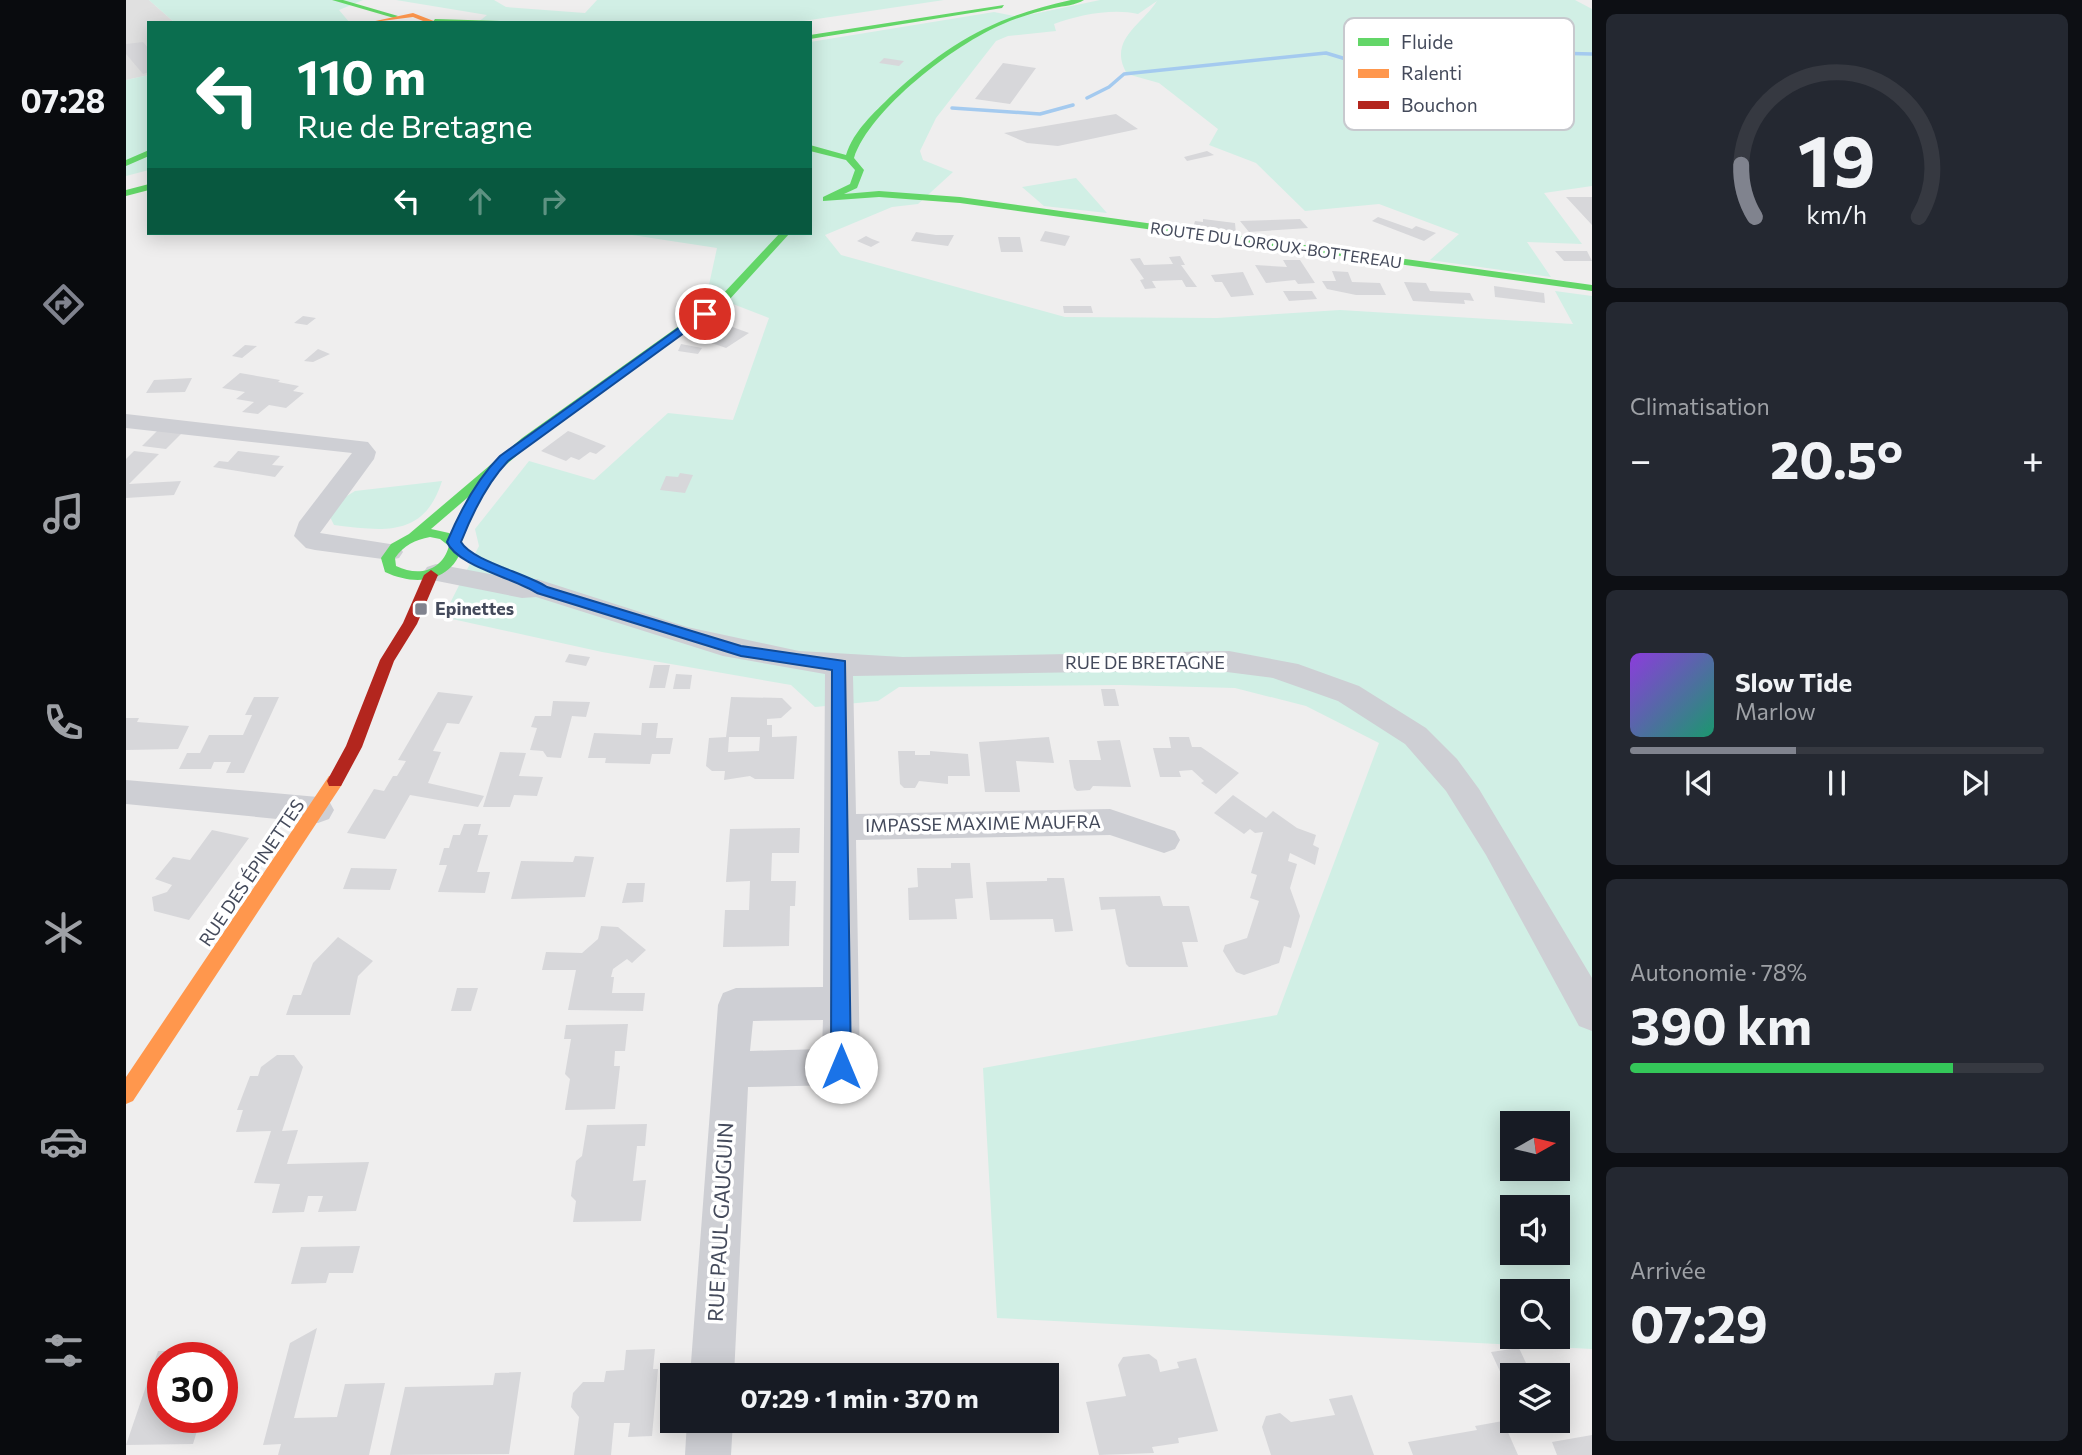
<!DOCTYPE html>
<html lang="fr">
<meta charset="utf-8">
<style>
body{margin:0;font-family:Commissioner,sans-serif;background:#242831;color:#f1f3f6;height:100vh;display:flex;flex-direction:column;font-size:26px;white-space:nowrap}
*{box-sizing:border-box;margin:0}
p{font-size:23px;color:#9ea1a6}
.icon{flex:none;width:38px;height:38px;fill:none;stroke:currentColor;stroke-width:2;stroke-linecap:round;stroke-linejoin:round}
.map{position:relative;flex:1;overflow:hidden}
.details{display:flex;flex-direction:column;gap:14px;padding:14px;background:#0d0f14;width:490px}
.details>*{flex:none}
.banner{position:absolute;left:21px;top:21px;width:665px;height:214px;border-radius:0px;box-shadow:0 4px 18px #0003;background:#0b6e4f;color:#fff;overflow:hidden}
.needle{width:46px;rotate:82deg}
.tools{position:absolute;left:1374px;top:1111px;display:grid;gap:14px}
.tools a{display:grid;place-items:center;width:70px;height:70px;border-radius:0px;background:#171b24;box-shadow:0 4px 18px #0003;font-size:35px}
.speed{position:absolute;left:21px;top:1342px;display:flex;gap:14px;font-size:35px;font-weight:700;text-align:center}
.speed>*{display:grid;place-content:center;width:91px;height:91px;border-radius:50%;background:#171b24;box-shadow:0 4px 18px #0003;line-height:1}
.speed .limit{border:10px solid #d22;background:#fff;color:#111}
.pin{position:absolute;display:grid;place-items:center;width:60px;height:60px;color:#fff;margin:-30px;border:4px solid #fff;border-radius:50%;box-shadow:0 2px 7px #0007}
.me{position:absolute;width:77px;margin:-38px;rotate:0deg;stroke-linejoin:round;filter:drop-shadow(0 0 5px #0008)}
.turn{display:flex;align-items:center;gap:24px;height:147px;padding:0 35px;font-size:32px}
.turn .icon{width:91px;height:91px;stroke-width:2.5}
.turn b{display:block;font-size:49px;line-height:60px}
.lanes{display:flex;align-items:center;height:66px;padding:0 35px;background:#0003;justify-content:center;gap:35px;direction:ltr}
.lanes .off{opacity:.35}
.big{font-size:52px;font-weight:700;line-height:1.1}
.details .tile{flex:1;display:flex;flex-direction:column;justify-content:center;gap:10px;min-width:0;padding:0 24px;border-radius:10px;background:#242831}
.details .dial{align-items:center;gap:0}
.dial svg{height:182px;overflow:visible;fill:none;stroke:#363941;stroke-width:7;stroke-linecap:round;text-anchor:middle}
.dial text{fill:#f1f3f6;stroke:none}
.song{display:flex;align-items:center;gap:21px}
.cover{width:84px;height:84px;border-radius:10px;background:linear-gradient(135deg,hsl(270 70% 55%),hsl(160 70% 35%))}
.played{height:7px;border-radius:4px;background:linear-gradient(90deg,#80838e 40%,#363941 40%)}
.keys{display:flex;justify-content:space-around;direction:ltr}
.heat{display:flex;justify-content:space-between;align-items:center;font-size:38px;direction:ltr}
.charge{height:10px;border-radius:5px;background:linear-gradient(90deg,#34c759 78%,#363941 0)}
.trip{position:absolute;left:534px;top:1363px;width:399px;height:70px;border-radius:0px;background:#171b24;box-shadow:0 4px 18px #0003;font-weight:700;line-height:70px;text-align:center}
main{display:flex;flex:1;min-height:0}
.menu{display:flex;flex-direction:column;width:126px;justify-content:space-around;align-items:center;background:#090b0e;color:#9ea1a6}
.menu .icon{width:49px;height:49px}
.menu .active{color:#80838e}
.menu b{font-size:32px;color:#f1f3f6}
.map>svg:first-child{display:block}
.education{fill:#e0e0e0}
.green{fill:#d1efe5;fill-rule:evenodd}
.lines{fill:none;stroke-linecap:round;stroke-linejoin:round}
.stream{stroke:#a4caef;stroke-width:3.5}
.building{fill:#d7d7da;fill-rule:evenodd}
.street{fill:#cecfd4;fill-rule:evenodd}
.fast{fill:#63d668;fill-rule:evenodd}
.slow{fill:#ff974d;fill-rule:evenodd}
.jam{fill:#b3261e;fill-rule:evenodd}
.route{fill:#1a73e8;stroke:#114b97;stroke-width:2}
.poi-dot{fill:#80838e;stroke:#fff;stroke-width:2.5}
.labels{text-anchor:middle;stroke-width:7;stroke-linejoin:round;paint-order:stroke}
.far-street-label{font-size:16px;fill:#444a5b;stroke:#fff}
.poi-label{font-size:18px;font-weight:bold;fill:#444a5b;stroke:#fff;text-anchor:start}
.street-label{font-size:18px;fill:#444a5b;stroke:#fff}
.near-street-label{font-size:21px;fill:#444a5b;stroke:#fff}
.key{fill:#fff;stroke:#c7c9ce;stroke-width:2}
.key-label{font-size:19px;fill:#444a5b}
</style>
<main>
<nav class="menu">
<b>07:28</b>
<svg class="icon active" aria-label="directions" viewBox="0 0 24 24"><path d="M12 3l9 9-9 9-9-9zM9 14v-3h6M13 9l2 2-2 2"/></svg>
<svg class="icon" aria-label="music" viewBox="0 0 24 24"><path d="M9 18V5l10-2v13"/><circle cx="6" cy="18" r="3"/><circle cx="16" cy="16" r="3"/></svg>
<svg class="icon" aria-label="phone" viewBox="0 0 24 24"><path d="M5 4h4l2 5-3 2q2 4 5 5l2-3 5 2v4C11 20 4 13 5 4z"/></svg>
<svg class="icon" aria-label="climate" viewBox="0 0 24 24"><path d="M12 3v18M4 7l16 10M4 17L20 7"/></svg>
<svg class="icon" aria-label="car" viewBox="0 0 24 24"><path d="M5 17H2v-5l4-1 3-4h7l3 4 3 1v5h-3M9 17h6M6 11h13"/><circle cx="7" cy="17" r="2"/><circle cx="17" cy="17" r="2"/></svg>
<svg class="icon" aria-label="filters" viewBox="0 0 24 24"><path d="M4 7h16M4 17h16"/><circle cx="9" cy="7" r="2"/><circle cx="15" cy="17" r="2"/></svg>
</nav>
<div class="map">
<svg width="1466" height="1455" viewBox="0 0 1466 1455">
<rect width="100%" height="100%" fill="#efeeee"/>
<path class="education" d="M0,0H23L49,23H23V75L0,80Z"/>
<path class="green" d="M23,0H237L213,10L224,23H49Z
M270,0H368L380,7L459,13L471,0H818L664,23H351L361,15Z
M974,0H1449L1466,9V186L1418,193L1456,244L1401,242L1425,277L1304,260L1333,234L1253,204L1179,211L1130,163L1083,145L1092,129L1033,83L1001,74C981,40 1016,25 1031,1L1012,14C987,8 952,15 928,24L930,31L882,36L870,41L810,118L794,151L797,160L827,172L792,204L766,207L699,235L715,255L939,317L1091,318L1214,310L1447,324L1429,291L1466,296V1349L871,1318L857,1068L1151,1015L1253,743L1180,706L1109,688L995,685L773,687L752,701L689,707L665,685L476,652L317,617L353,546L349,529L403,461L468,480L542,413L607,420L643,318L581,294L591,248L493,233H684V42L868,12L893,17ZM1386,1124H1432V1169H1386ZM1386,1208H1432V1253H1386ZM1386,1292H1432V1337H1386Z
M23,75V170L0,176V80Z
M950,178L981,213L918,206L896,187Z
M316,481C298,538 258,531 208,525L204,517L216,499L229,491Z"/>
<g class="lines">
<path class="stream" d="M961,98L983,87L998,74L1200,53L1273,75L1426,53L1466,54
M826,108L914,114L947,105"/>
</g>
<path class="building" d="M17,42L23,49V72L17,74L0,54V44Z
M758,58L778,61L773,66L753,63Z
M877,63L910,68L884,104L849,99Z
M990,114L1012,129L932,146L901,143L878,133Z
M1081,151L1088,155L1061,161L1058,157Z
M1440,197H1466V225Z
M1252,217L1286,229L1290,226L1310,233L1298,241L1246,221Z
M1077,219L1109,223L1110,234L1067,228L1069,221L1077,222Z
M1174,219L1182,228L1123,232L1114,221Z
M919,231L944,236L939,246L914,241Z
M790,232L810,235H828L822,246L785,241Z
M740,236L746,239L754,242L745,247L731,241Z
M872,237H894L897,252H875Z
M1429,251H1461L1466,261H1438Z
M1054,256L1059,265H1055L1071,287H1060L1056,280L1026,281L1030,288L1019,289L1014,280L1018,279L1004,259L1014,258L1018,265L1047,264L1043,257Z
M1157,260H1174L1189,283L1172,284L1169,280L1140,283L1129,265L1161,267Z
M1206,271L1222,272L1226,282L1254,283L1260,295H1230L1201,289L1196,281H1210Z
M1117,272L1128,295L1105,297L1096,282H1089L1085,275Z
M1278,282L1300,283L1304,291L1344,293L1348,301L1338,300L1339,304L1287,301Z
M1368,286L1418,293L1419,303L1369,297Z
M1157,291H1186L1191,299L1163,301Z
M937,306H965L967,313H938Z
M177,316L190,318L181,325L168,323Z
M601,325L623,333L600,348L580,341Z
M555,344L576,348L572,354L552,351Z
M119,345L131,346L116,358L106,356Z
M192,349L204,354L187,362L178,361Z
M114,373L154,380L152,382L173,386L167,391L178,393L160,408L143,405L132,414L116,412L128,402L110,399L119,392L96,388Z
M66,378L59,392L20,393L28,380Z
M33,429L57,432L40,449L16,446Z
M442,431L445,432L480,446L470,454L464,452L453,460L445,457L440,461L415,451Z
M8,451L33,454L3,484L55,481L48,495L0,498V459Z
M112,451L154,456L146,465L158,466L149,477L87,467L93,461L102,462Z
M554,473L567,475L559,493L534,490L540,476L552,477Z
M443,654L464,657L460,666L439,662Z
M528,665H544L539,688H523Z
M550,674L566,675L564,689H547Z
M975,689H989L993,706H978Z
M312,692L347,696L333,724L321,723L307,751L315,752L302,783L358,796L352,807L284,795L259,839L221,833L248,789L258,791L267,776H271L280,761L272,760Z
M128,697H153L118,773H100L105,762H88L85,769H53L61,753H74L83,735H117L126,715H119Z
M605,697L656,698L666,708L655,718L641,719V725H646V737L671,736L668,779H629L624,776L598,780L599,771H586L580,766L583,738L600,737ZM603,737H634L633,751L602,752Z
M427,701L464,702L460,717L446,716L435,758L421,757L417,751L404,750L411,728L405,727L409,716H425Z
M0,718H13L11,722L63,726L52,749L0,750Z
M516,723H532L530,738H547L544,754H526L524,764L479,763L480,758H462L468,733L515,735Z
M923,737L928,763L890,761L894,792H859L853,742Z
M1043,737H1063L1066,747H1075L1113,773L1090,794L1075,783L1078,781L1066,770L1053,771L1055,777H1034L1027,748H1045Z
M994,740L1005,787L967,786L964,790L951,791L948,788L943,760H975L971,741Z
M772,751H789V755H804V751L842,754L844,776H822V784L793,781L789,788H778L774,784Z
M374,752L400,753L393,776L417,777L411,796L388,795L384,807H357Z
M1107,795L1140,818L1147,811L1171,828L1190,835L1187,845L1193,848L1189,865L1164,853L1162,861L1171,864L1164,888L1174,916L1165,948L1158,946L1153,963L1118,975L1110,972L1097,951L1099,945L1121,938L1133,901L1124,898L1131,875L1125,873L1137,832L1129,833L1124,829L1118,834L1088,813Z
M338,824H355L352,835H362L351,872H364L359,893L312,892L321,865H313L318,848H323L327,835H334Z
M674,828L673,853H646L645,881H670L669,906H664L663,946L597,947L599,910H623L624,881L600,882L604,829Z
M86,830L123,838L63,920L28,911L26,897L41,892L46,885L29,879L47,857L64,860Z
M449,856L468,857L459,897L385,899L395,861L447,862Z
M825,863H844L847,898L829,899L831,919L783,920L782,888L792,887L791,868H825Z
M225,868L271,869L264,890L217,889Z
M921,878H938L947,931L929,932L927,919L864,920L860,882L921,881Z
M501,883H519L517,902L496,903Z
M1034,896L1037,906H1063L1072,942H1056L1062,967H1003L1000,964L989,909L975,910L973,897Z
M475,926L492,927L520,950L506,963L501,959L487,969L485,977H488L486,993H519L517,1011L442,1010L450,970H416L420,952L456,953L472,939Z
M212,937L247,961L232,976L224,1015H160L167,995H175L187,963Z
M331,988H352L345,1011H325Z
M502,1024L499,1051H489L488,1066H494L489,1109L439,1110L444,1079L439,1074L445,1039H438L440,1025Z
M151,1055H168L177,1067L156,1131L172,1130L161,1164L243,1162L230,1211L192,1212L197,1196H182L178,1212L146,1213L154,1184L128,1183L145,1131L110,1132L117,1110H111L124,1076H132L135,1067Z
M521,1124L519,1146H511L507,1181L520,1180L515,1221L447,1222L450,1201L445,1196L450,1161L456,1156L461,1125Z
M234,1246L227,1273H203L200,1283L165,1284L175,1247Z
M191,1328L168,1418L211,1417L219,1384L259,1383L243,1455H152L155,1444L137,1445L164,1343Z
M1393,1348L1406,1376H1386V1379L1378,1380L1365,1352Z
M529,1349L527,1369H532L526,1436L502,1437L504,1423H488L485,1455H448L453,1417L445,1407L447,1393L457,1382H478L480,1371L498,1370L500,1350Z
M97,1350L94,1358H37V1418H75L67,1444L0,1445L32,1351Z
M1023,1354L1031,1360L1034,1372L1053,1368L1051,1362L1070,1358L1092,1431L1052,1438L1053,1443L1026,1447L1028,1453L973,1455L960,1402L1000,1396L992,1365L997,1357Z
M395,1372L383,1454L264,1455L279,1387L367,1385L369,1373Z
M1226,1395L1248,1455H1145L1136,1427L1140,1416L1154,1413L1165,1422L1209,1415L1203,1399Z
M1377,1421L1392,1455H1287L1282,1442L1351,1430L1349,1426Z
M1466,1435V1455H1431L1426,1442Z"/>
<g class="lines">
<path class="street" d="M0,414L242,442L250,452L248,459L194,533L264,544L273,546L277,552L273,558L264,560L189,550L180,548L168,536L173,522L226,453L0,428Z
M310,564L396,580L411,579L561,627L673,651L777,657L1103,651L1172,664L1233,686L1300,728L1331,759L1353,789L1466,978V1031L1453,1026L1360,855L1320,791L1279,744L1212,701L1147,678L1085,670L727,676L730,814L984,809L1049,831L1054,840L1049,849L1038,853L984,835L730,840L734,1067L728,1080L715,1085L622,1087L608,1376H564L592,1005L597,993L610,988L697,987L699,674L597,656L410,597L396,598L301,579L297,573L301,567ZM697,1020L696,1049L624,1051L627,1021Z
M0,780L192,797L203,801L208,810L203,819L192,823L0,804Z
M561,1421H607L605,1455H559Z"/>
<path class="fast" d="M206,0H217L272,16L268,18Z
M945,0H958C950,5 938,6 928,8C910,12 893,17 877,24C829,44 744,109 728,158L738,170L731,188L718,194L753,191L834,197L1466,285V291L834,203L753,197L697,201V197L724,184L729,170L720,160L684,151V145L720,155C728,130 748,113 766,95C824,42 868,17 945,0Z
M878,5L876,8L684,39V35Z
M309,19L375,21L378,23H306Z
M23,150V156L0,166V160Z
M23,184V190L0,196V190Z
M654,233H664L603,300L404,444L305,529L323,533L337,545C327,582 291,587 259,572L255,558L265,544L283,534L396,438L595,296ZM304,537L314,539L323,546C316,571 293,577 270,566L269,558C278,545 289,540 304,537Z"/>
<path class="slow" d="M287,13L313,23H302L287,17L240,23Z
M209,775L215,776L217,781L215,786L7,1101L0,1104V1077L203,776Z"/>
<path class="jam" d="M305,570L312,575L291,624L268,661L236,747L215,786H203L201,781L220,746L254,660L277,623L298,575Z"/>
</g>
<path class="route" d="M575,312L584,314L382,461C361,483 346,514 335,542C346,561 400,573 421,587L615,646L719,661L725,1067L722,1074L715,1077L708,1074L705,1067L706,670L615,656L411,593C388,578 331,566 321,542C334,511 350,480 374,456Z"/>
<rect class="poi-dot" x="288" y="602" width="14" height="14" rx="3.5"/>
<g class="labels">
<g class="far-street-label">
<text transform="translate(1150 245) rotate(8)" y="6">ROUTE DU LOROUX-BOTTEREAU</text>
</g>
<g class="poi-label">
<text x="309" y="615">Epinettes</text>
</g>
<g class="street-label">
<text x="1019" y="669">RUE DE BRETAGNE</text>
<text transform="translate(857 824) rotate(-1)" y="6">IMPASSE MAXIME MAUFRA</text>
<text transform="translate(126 873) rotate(-56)" y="6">RUE DES ÉPINETTES</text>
</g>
<g class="near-street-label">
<text transform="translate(595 1222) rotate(-87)" y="7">RUE PAUL GAUGUIN</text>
</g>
</g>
<rect x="1218" y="18" width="230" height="112" rx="10" class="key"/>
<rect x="1232" y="38" width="31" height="8" fill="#63d668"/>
<rect x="1232" y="69" width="31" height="9" fill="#ff974d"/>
<rect x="1232" y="101" width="31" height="8" fill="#b3261e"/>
<g class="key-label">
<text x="1275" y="49">Fluide</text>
<text x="1275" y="80">Ralenti</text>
<text x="1275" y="112">Bouchon</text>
</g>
</svg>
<div class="tools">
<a><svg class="needle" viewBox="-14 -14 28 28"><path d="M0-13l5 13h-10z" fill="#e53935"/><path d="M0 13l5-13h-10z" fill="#9ea1a6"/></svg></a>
<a><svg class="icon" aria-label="sound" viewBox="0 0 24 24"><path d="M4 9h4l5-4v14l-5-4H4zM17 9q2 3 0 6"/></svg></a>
<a><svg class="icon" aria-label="search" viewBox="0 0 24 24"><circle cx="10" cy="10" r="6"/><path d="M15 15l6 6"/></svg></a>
<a><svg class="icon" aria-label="layers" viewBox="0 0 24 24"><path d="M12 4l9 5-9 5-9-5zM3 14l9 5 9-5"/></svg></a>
</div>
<div class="speed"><div class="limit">30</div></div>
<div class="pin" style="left:579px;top:314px;background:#d93025"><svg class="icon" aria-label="arrive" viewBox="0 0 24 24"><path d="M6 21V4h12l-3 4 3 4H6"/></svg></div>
<svg class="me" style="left:715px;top:1067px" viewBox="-20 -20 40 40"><circle r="19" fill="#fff"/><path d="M0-13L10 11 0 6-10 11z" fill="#1a73e8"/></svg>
<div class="trip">07:29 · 1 min · 370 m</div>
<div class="banner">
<div class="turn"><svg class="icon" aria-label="left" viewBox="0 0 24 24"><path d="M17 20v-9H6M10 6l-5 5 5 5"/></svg><div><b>110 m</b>Rue de Bretagne</div></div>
<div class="lanes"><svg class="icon" aria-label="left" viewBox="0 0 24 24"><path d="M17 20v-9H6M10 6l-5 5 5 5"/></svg><svg class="icon off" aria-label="ahead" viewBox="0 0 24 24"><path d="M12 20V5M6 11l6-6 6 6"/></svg><svg class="icon off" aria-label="right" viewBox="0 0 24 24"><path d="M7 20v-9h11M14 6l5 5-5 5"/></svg></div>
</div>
</div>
<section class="details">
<div class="tile dial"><svg viewBox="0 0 100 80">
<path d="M14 69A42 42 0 1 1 86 69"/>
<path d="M14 69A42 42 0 0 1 8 46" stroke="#80838e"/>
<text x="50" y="56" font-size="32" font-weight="700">19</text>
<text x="50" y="72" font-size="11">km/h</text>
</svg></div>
<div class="tile"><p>Climatisation</p>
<div class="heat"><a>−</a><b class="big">20.5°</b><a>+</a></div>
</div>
<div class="tile">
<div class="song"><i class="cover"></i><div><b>Slow Tide</b><p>Marlow</p></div></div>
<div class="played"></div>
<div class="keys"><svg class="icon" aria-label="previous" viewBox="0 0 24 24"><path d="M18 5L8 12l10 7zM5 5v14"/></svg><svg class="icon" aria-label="pause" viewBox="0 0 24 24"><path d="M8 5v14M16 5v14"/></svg><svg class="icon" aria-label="next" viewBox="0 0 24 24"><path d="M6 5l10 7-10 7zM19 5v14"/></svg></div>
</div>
<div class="tile"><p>Autonomie · 78%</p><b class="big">390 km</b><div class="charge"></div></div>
<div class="tile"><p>Arrivée</p><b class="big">07:29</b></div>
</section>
</main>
